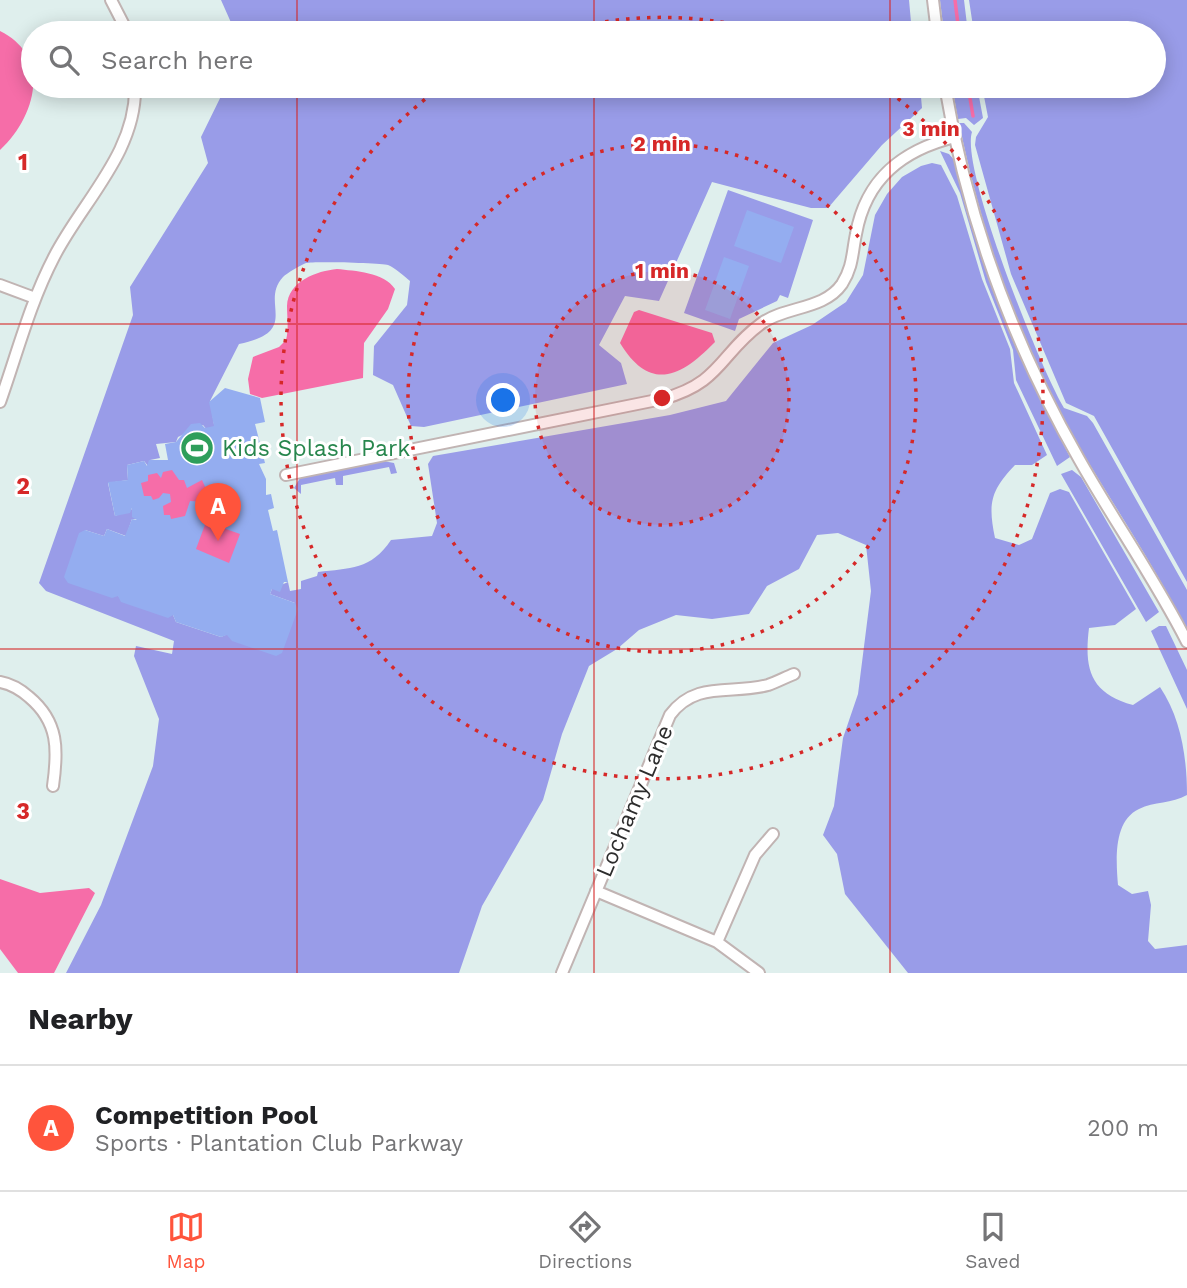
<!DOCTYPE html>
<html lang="en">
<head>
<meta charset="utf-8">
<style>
  body { margin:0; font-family:"Work Sans",sans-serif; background:#f2f2f2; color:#202124 }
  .you { position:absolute; left:504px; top:401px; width:24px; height:24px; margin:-18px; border:5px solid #fff; border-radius:50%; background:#1a73e8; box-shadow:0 0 0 10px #1a73e833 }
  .badge { display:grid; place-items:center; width:46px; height:46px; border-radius:50%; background:#ff543c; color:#fff; font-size:23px; font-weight:700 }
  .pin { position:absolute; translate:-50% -58px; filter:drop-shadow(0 2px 4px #0008) }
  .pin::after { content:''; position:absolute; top:37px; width:24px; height:21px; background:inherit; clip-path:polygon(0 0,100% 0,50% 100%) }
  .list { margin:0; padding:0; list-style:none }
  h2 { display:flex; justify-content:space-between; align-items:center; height:91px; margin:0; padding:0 28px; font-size:30px }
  h2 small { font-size:23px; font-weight:400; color:#757577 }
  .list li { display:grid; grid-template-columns:46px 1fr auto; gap:21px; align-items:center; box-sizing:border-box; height:126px; padding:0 28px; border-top:2px solid #e0e0e0 }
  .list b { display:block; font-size:26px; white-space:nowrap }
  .list p { margin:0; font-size:23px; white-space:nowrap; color:#757577 }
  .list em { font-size:23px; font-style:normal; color:#757577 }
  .icon { flex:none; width:38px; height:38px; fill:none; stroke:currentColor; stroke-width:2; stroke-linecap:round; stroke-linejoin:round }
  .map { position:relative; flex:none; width:1187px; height:973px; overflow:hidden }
  .search { position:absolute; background:#fff; box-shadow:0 4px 18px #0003; left:21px; right:21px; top:21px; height:77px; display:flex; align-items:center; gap:18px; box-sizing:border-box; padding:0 24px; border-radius:38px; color:#757577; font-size:26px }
  .sheet { height:217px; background:#fff }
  nav { display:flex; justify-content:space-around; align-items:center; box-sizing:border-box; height:98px; border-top:2px solid #e0e0e0; background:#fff; font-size:19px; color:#757577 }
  nav a { display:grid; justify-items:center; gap:4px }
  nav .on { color:#ff543c }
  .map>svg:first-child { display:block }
  .green { fill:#999ce8 }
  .pitch { fill:#94adf0 }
  .water { fill:#f66da8 }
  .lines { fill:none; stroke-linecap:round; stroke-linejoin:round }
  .stream { stroke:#f66da8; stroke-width:3.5 }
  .minor-casing { stroke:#c1b4b3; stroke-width:14 }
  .minor { stroke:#fff; stroke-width:10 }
  .grid { fill:none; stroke:#d62828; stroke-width:2; stroke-opacity:0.55 }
  .ring { fill:none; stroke:#d62828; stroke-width:3.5; stroke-dasharray:3.5 7 }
  .labels { text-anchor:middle; stroke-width:6; stroke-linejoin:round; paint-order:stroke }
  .leisure-label { font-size:23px; fill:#27864d; stroke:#fff; text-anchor:start }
  .street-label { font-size:23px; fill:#2d2d2d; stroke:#fff }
  .grid-label { font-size:23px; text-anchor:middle; font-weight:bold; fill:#d62828; stroke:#fff; stroke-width:6; stroke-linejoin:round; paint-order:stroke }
  .centre { fill:#d62828; stroke:#fff; stroke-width:3.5 }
  .ring-label { font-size:21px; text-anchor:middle; font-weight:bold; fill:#d62828; stroke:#fff; stroke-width:6; stroke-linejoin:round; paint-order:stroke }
</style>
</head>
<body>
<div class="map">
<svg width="1187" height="973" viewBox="0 0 1187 973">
  <rect width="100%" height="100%" fill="#dfefed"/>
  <path class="green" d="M 221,0 L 909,0 L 912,33 L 233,33 L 233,27 Z
    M 940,0 L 964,0 L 968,33 L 944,33 Z
    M 969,0 L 1187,0 L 1187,582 L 1094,416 L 1066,403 L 1011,274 L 975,145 L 976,137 L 988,117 L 982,86 L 1154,86 L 1154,33 L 974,33 Z
    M 226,86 L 920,86 L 922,108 L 882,145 L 828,208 L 811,208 L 712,182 L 659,301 L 625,296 L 599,345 L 621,363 L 627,384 L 424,427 L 411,426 L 393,385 L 373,375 L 374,346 L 407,305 L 410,281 C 404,276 395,268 388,265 C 382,263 313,261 306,263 C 301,265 287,273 283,277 C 259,303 302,331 239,344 L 210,401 L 217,442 L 203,425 L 178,437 L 176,442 L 156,444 L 160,458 L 150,460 L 148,466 L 144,461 L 127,465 L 128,480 L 108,483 L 115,516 L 135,508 L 137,519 L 132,519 L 126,536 L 107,529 L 104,536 L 85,530 L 118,596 L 173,615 L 176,622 L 221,637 L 295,603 L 270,594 L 272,589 L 288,582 L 290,591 L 301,589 L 301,581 L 317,576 L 318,572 C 350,568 371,570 391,540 L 432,536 L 437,523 L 428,464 L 433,456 L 670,415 L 726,401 L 773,343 L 812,325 L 846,302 L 863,275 L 875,215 L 887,194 L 902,177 L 921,166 L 932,163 L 941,165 L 957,196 L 982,279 L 1010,349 L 1014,383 L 1047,455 L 1032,465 L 1015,465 C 990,491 988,504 995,538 L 1019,545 L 1032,539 L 1050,493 L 1060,489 L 1069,492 L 1136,609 L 1115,625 L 1089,628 C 1084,669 1090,693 1133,705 L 1160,687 C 1181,718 1187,758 1187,795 C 1172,804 1154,801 1139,809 C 1113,821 1116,861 1118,885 L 1132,894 L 1148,891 L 1151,905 L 1148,941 L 1155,949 L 1187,945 L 1187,973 L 908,973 L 845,894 L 837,854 L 823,835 L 834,806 L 843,738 L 858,694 L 871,591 L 866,545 L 838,533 L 817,535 L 799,569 L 767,586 L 749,614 L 712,619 L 676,615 L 639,630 L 617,649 L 589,666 L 562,734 L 543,800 L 482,906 L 459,973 L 66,973 L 101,905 L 153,766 L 159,719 L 134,656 L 136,646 L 172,654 L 174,641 L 46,591 L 39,583 L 133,315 L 130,287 L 208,163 L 201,137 Z
    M 952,86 L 977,86 L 983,118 L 974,125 L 966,118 L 958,119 Z
    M 959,123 L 964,123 L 972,132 C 960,169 1041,370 1064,408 L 1087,416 L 1093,423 L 1187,590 L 1187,630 C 1150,557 1103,490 1063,419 C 1013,328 980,224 959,123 Z
    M 940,151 L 949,154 L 955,161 L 1002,312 L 1038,395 L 1070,457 L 1057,466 L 1016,380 L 1013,350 L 986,282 L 960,193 Z
    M 728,190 L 813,220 L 788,298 L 780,295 L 777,301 L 739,319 L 735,331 L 684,313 Z
    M 383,461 L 394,463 L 397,473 L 391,474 L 389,467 L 343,476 L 343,485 L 336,485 L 335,478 L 301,485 L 301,494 L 294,488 L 300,478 Z
    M 1072,470 L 1081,477 L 1159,612 L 1146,622 L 1061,474 Z
    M 1159,626 L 1166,626 L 1187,670 L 1187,709 L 1151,631 Z"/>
  <path class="pitch" d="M 747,210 L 794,227 L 781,263 L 734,246 Z
    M 724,257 L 749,266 L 730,319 L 705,310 Z
    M 225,388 L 260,398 L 265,422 L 255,424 L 265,463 L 259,464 L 266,479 L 266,495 L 271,494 L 274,508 L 268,510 L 273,531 L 277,530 L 288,582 L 284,582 L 280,592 L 272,589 L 270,594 L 295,603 L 298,609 L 282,653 L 276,656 L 232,641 L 227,635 L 221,637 L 176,622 L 173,615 L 168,618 L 121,602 L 118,596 L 112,598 L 68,583 L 64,577 L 79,533 L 85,530 L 104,536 L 107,529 L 125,536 L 132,519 L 137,520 L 132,517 L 132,508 L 130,513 L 115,516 L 108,482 L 128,480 L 127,465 L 144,461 L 147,466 L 149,460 L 168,460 L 165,444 L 176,442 L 191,424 L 200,423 L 205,428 L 214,426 L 209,402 Z"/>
  <path class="water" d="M 0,31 C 53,57 35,118 0,150 Z
    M 337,269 C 355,271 384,272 395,289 L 388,309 L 364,343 L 363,378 L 262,398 L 250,394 L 248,379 L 253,357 L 279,347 L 286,340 C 289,329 287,317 287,306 C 288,281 317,271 337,269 Z
    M 639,310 L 712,333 L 715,342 C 680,378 650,392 620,343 L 634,312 Z
    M 172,470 L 179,480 L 184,480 L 187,488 L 202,480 L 207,491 L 206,502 L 190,501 L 185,516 L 171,519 L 170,515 L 164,515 L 163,506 L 171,502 L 170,494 L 163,493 L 159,498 L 153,500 L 151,496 L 144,496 L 141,483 L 148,481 L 148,475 L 157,473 L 161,478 L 163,472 Z
    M 206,522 L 240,534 L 229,563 L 196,549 Z
    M 0,879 L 40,893 L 89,888 L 95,893 L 54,973 L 18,973 L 0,949 Z"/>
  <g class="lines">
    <path class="stream" d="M 955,0 L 959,33
      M 968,86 L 973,116"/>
    <g class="minor-casing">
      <path id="minor" d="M 111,0 L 128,33
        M 933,0 L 937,33
        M 945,86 C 967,217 1013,344 1079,459 C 1114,521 1155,579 1187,642
        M 0,285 L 35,298
        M 0,402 C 17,354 30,303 54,257 C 82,202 137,152 135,86
        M 286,475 L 662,399 C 722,383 720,353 762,323 C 786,306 824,310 842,284 C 853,267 852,253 856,234 C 866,178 903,150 955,137
        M 0,682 C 11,684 21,690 29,697 C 59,722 58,750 53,786
        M 596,891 L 717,942 L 759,973
        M 717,942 L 755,855 L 773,834
        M 562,973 L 670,715 C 696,680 732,695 768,685 C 777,682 786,677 794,674"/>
    </g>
    <use href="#minor" class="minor"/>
  </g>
  <path class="grid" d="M 297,0 L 297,33M 594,0 L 594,33M 890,0 L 890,33M 297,86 L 297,973M 594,86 L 594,973M 890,86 L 890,973M 0,324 L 1187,324M 0,649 L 1187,649"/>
  <circle cx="662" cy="398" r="127" fill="#d62828" fill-opacity=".12"/>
  <g class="ring">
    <circle cx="662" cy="398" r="127"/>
    <circle cx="662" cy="398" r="254"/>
    <path d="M554 33A381 381 0 0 1 770 33M881 86A381 381 0 1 1 443 86"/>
  </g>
  <defs>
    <g id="stadium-disc" transform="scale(1.75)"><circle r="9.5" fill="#2e9e5b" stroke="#fff"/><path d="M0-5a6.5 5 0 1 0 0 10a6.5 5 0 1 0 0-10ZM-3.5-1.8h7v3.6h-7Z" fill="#fff"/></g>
  </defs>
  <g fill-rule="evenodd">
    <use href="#stadium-disc" x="197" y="448"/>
  </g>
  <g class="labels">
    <g class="leisure-label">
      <text x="222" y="456">Kids Splash Park</text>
    </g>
    <g class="street-label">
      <text transform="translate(634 801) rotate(-67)" y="8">Lochamy Lane</text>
    </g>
  </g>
  <g class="grid-label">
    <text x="23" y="170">1</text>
    <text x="23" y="494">2</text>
    <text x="23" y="819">3</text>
  </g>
  <circle cx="662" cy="398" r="10" class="centre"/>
  <g class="ring-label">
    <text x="931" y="136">3 min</text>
    <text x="662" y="151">2 min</text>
    <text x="662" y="278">1 min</text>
  </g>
</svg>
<div class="you"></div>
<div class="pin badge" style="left:218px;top:541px">A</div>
<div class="search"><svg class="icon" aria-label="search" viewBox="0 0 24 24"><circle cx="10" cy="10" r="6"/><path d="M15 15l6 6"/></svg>Search here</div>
</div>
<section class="sheet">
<h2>Nearby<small></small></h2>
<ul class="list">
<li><span class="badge">A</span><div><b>Competition Pool</b><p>Sports · Plantation Club Parkway</p></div><em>200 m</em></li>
</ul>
</section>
<nav>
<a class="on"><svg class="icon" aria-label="map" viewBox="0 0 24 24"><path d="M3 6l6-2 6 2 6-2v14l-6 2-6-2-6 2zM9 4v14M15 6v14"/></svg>Map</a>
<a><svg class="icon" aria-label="directions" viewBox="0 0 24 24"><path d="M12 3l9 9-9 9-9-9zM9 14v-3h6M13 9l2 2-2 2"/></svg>Directions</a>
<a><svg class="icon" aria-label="saved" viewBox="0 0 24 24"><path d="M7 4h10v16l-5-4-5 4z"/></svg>Saved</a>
</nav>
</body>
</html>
